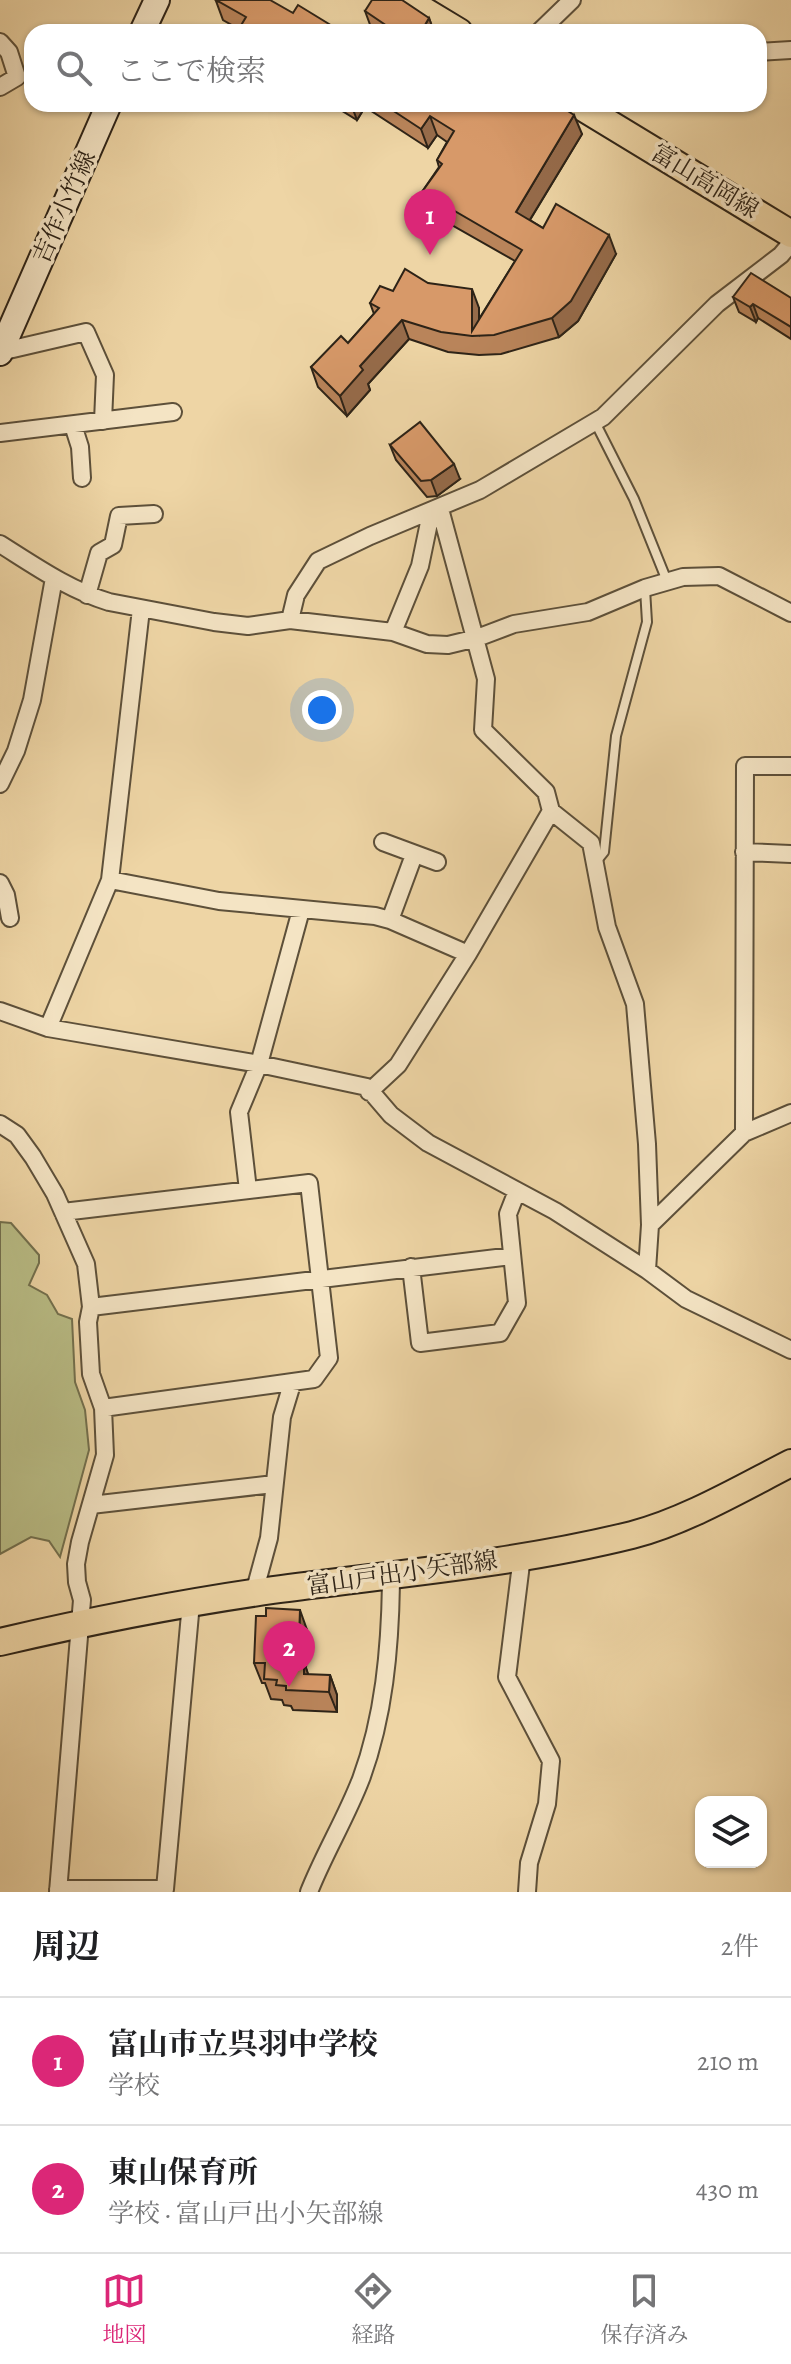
<!DOCTYPE html>
<html lang="ja">
<head>
<meta charset="utf-8">
<style>
  body { margin:0; font-family:Alegreya,"Noto Serif JP",serif; background:#f6f6f6; color:#202124 }
  .controls { position:absolute; right:24px; bottom:24px; display:grid; overflow:hidden; border-radius:16px; box-shadow:0 2px 6px #0004 }
  .controls button { width:72px; height:72px; display:grid; place-items:center; padding:0; border:0; border-bottom:2px solid #e0e0e0; background:#fff; color:#202124; font:40px sans-serif }
  .you { position:absolute; left:322px; top:710px; width:28px; height:28px; margin:-20px; border:6px solid #fff; border-radius:50%; background:#1a73e8; box-shadow:0 0 0 12px #1a73e833 }
  .badge { display:grid; place-items:center; width:52px; height:52px; border-radius:50%; background:#db2777; color:#fff; font-size:26px; font-weight:700 }
  .pin { position:absolute; translate:-50% -66px; filter:drop-shadow(0 2px 4px #0008) }
  .pin::after { content:''; position:absolute; top:42px; width:28px; height:24px; background:inherit; clip-path:polygon(0 0,100% 0,50% 100%) }
  .list { margin:0; padding:0; list-style:none }
  h2 { display:flex; justify-content:space-between; align-items:center; height:104px; margin:0; padding:0 32px; font-size:34px }
  h2 small { font-size:26px; font-weight:400; color:#757577 }
  .list li { display:grid; grid-template-columns:52px 1fr auto; gap:24px; align-items:center; box-sizing:border-box; height:128px; padding:0 32px; border-top:2px solid #e0e0e0 }
  .list b { display:block; font-size:30px; white-space:nowrap }
  .list p { margin:0; font-size:26px; white-space:nowrap; color:#757577 }
  .list em { font-size:26px; font-style:normal; color:#757577 }
  .icon { flex:none; width:44px; height:44px; fill:none; stroke:currentColor; stroke-width:2; stroke-linecap:round; stroke-linejoin:round }
  .map { position:relative; flex:none; width:791px; height:1892px; overflow:hidden }
  .search { position:absolute; background:#fff; box-shadow:0 2px 6px #0004; left:24px; right:24px; top:24px; height:88px; display:flex; align-items:center; gap:20px; box-sizing:border-box; padding:0 28px; border-radius:24px; color:#757577; font-size:30px }
  .sheet { height:360px; background:#fff }
  nav { display:flex; justify-content:space-around; align-items:center; box-sizing:border-box; height:112px; border-top:2px solid #e0e0e0; background:#fff; font-size:22px; color:#757577 }
  nav a { display:grid; justify-items:center; gap:4px }
  nav .on { color:#db2777 }
  .map>svg:first-child { display:block }
  .green { fill:#b9bd86; stroke:#73704e; stroke-width:2 }
  .lines { fill:none; stroke-linecap:round; stroke-linejoin:round }
  .service-casing { stroke:#5d503a; stroke-width:12 }
  .minor-casing { stroke:#5d503a; stroke-width:20 }
  .secondary-casing { stroke:#2d2317; stroke-width:28 }
  .primary-casing { stroke:#2d2317; stroke-width:30 }
  .service { stroke:#f4e4c4; stroke-width:8 }
  .minor { stroke:#f4e4c4; stroke-width:16 }
  .secondary { stroke:#f4e4c4; stroke-width:24 }
  .primary { stroke:#eed5a5; stroke-width:26 }
  .wall { fill:#b9845a; stroke:#2d2317; stroke-width:2 }
  .shaded-wall { fill:#966b4a; stroke:#2d2317; stroke-width:2 }
  .building { fill:#d79969; stroke:#2d2317; stroke-width:2 }
  .labels { text-anchor:middle; stroke-width:7; stroke-linejoin:round; paint-order:stroke }
  .street-label { font-size:24px; fill:#2d2317; stroke:#f4e4c4 }
</style>
</head>
<body>
<div class="map">
<svg width="791" height="1892" viewBox="0 0 791 1892">
  <rect width="100%" height="100%" fill="#eed5a5"/>
  <filter id="stains"><feTurbulence type="fractalNoise" baseFrequency=".0025" numOctaves="4"/><feColorMatrix values="0 0 0 0 .2 0 0 0 0 .09 0 0 0 0 .02 0 0 0 .5 -.17"/></filter>
  <radialGradient id="worn" r=".72"><stop offset=".6" stop-color="#630" stop-opacity="0"/><stop offset="1" stop-color="#630" stop-opacity=".3"/></radialGradient>
  <path class="green" d="M 0,1222 L 11,1223 L 39,1255 L 39,1263 L 29,1285 L 47,1295 L 58,1314 L 72,1319 L 75,1382 L 85,1410 L 89,1450 L 60,1557 L 49,1541 L 31,1537 L 0,1554 Z"/>
  <g class="lines">
    <g class="service-casing">
      <path id="service" d="M 595,422 L 634,499 L 667,581
        M 595,863 L 604,852 L 616,736 L 647,622 L 645,589"/>
    </g>
    <g class="minor-casing">
      <path id="minor" d="M 539,32 L 572,0
        M 0,42 L 9,52 L 17,77 L 0,87
        M 759,52 L 791,50
        M 0,352 L 86,332 L 105,375 L 103,421
        M 73,425 L 80,447 L 82,478
        M 0,433 L 173,412
        M 440,509 L 486,679 L 483,730 L 546,792 L 551,811 L 591,843 L 607,927 L 635,1004 L 647,1144 L 650,1225 L 647,1270
        M 0,544 C 35,566 69,590 109,602 L 214,622 L 248,626 L 290,620 L 393,632 L 427,644 L 448,645 L 477,638 L 514,624 L 588,612 L 645,588 L 683,577 L 719,576 L 791,613
        M 87,595 L 99,553 L 113,545 L 119,516 L 154,514
        M 290,620 L 296,595 L 318,561 L 370,536 L 480,490 L 603,417 L 717,304 L 781,255 L 791,243
        M 393,632 L 420,566 L 431,513
        M 0,784 L 16,751 L 32,700 L 54,578
        M 383,842 L 437,862
        M 744,852 L 791,854
        M 110,880 L 219,901 L 375,916 L 390,920 L 468,954
        M 0,883 L 6,895 L 10,918
        M 390,920 L 414,855
        M 0,1011 L 48,1028 L 259,1064 L 367,1087 L 391,1115 L 428,1143 L 555,1211 L 647,1270 L 686,1299 L 791,1350
        M 48,1028 L 110,880 L 141,609
        M 369,1092 L 398,1065 L 468,954 L 551,811
        M 0,1124 L 17,1135 L 33,1157 L 55,1194 L 86,1264 L 91,1307 L 88,1322 L 91,1374 L 103,1408 L 105,1455 L 80,1542 L 76,1564 L 77,1582 L 82,1600 L 58,1892
        M 744,1133 L 745,766 L 791,766
        M 248,1190 L 239,1112 L 259,1064 L 301,910
        M 63,1212 L 309,1183 L 329,1358 L 314,1379 L 103,1408
        M 650,1225 L 744,1133 L 791,1113
        M 411,1267 L 420,1343 L 500,1333 L 517,1303 L 508,1214 L 517,1191
        M 91,1307 L 512,1256
        M 91,1505 L 274,1484
        M 522,1556 L 507,1677 L 551,1761 L 547,1804 L 529,1863 L 527,1892
        M 254,1593 L 269,1538 L 282,1417 L 292,1384
        M 58,1889 L 165,1889 L 191,1603
        M 309,1892 C 324,1854 346,1818 361,1779 C 384,1717 390,1649 391,1583"/>
    </g>
    <g class="secondary-casing">
      <path id="secondary" d="M 142,32 L 157,0
        M 0,353 L 109,104"/>
    </g>
    <g class="primary-casing">
      <path id="primary" d="M 406,0 L 459,32
        M 577,104 L 791,234
        M 0,1642 C 90,1621 181,1603 273,1590 C 392,1574 515,1564 632,1535 C 686,1521 742,1488 791,1463"/>
    </g>
    <use href="#service" class="service"/>
    <use href="#minor" class="minor"/>
    <use href="#secondary" class="secondary"/>
    <use href="#primary" class="primary"/>
  </g>
  <path class="wall" d="M 216,1 L 293,13 L 342,32 L 239,29 L 223,20 Z
    M 365,11 L 429,18 L 434,32 L 374,32 L 372,30 Z
    M 331,104 L 557,104 L 582,134 L 530,220 L 543,228 L 616,254 L 578,321 L 559,337 L 501,354 L 479,355 L 448,352 L 409,339 L 368,384 L 370,390 L 347,416 L 318,387 L 311,367 L 348,343 L 374,314 L 370,303 L 393,291 L 428,283 L 479,308 L 479,319 L 515,261 L 429,212 L 422,192 L 439,167 L 437,160 L 447,142 L 437,135 L 428,148 L 365,107 L 357,120 Z
    M 733,297 L 791,298 L 791,339 L 758,318 L 756,322 L 739,312 Z
    M 390,445 L 460,479 L 437,496 L 427,497 L 396,460 Z
    M 307,1630 L 306,1668 L 308,1675 L 330,1675 L 337,1695 L 337,1712 L 293,1710 L 291,1706 L 284,1705 L 282,1700 L 271,1699 L 265,1683 L 262,1683 L 254,1663 Z"/>
  <path class="shaded-wall" d="M 429,18 L 434,32 L 421,32 Z
    M 351,104 L 363,104 L 365,107 L 357,120 Z
    M 574,115 L 582,134 L 523,231 L 516,212 Z
    M 430,116 L 437,135 L 428,148 L 421,129 Z
    M 609,235 L 616,254 L 578,321 L 559,337 L 552,318 Z
    M 472,289 L 479,308 L 479,335 L 472,331 Z
    M 753,304 L 758,318 L 756,322 L 750,307 Z
    M 402,320 L 409,339 L 368,384 L 370,390 L 347,416 L 340,396 L 360,366 Z
    M 454,464 L 460,479 L 437,496 L 431,480 Z
    M 300,1610 L 307,1630 L 306,1668 L 312,1685 L 298,1665 Z
    M 330,1675 L 337,1695 L 337,1712 L 329,1692 Z"/>
  <path class="building" d="M 216,0 L 270,0 L 293,13 L 298,5 L 342,32 L 237,32 L 246,17 Z
    M 372,0 L 402,0 L 429,18 L 421,32 L 396,32 L 365,11 Z
    M 383,104 L 557,104 L 574,115 L 516,212 L 543,228 L 556,204 L 609,235 L 571,301 L 552,318 L 494,335 L 472,336 L 441,332 L 402,320 L 360,366 L 363,370 L 340,396 L 311,367 L 341,336 L 348,343 L 379,308 L 370,303 L 380,286 L 393,291 L 405,269 L 428,283 L 472,289 L 472,331 L 522,250 L 422,192 L 442,164 L 437,160 L 454,131 L 430,116 L 421,129 Z
    M 751,273 L 791,298 L 791,327 L 753,304 L 750,307 L 733,297 Z
    M 420,422 L 454,464 L 431,480 L 421,481 L 390,445 Z
    M 266,1608 L 300,1610 L 298,1665 L 304,1665 L 304,1674 L 330,1675 L 329,1692 L 286,1690 L 286,1686 L 276,1685 L 277,1680 L 264,1679 L 265,1663 L 254,1663 L 256,1616 L 266,1616 Z"/>
  <g class="labels">
    <g class="street-label">
      <text transform="translate(705 181) rotate(31)" y="8">富山高岡線</text>
      <text transform="translate(64 207) rotate(-66)" y="8">吉作小竹線</text>
      <text transform="translate(402 1573) rotate(-8)" y="8">富山戸出小矢部線</text>
    </g>
  </g>
  <rect width="100%" height="100%" filter="url(#stains)"/>
  <rect width="100%" height="100%" fill="url(#worn)"/>
</svg>
<div class="controls">
<button><svg class="icon" aria-label="layers" viewBox="0 0 24 24"><path d="M12 4l9 5-9 5-9-5zM3 14l9 5 9-5"/></svg></button>
</div>
<div class="you"></div>
<div class="pin badge" style="left:430px;top:255px">1</div>
<div class="pin badge" style="left:289px;top:1687px">2</div>
<div class="search"><svg class="icon" aria-label="search" viewBox="0 0 24 24"><circle cx="10" cy="10" r="6"/><path d="M15 15l6 6"/></svg>ここで検索</div>
</div>
<section class="sheet">
<h2>周辺<small>2件</small></h2>
<ul class="list">
<li><span class="badge">1</span><div><b>富山市立呉羽中学校</b><p>学校</p></div><em>210 m</em></li>
<li><span class="badge">2</span><div><b>東山保育所</b><p>学校 · 富山戸出小矢部線</p></div><em>430 m</em></li>
</ul>
</section>
<nav>
<a class="on"><svg class="icon" aria-label="map" viewBox="0 0 24 24"><path d="M3 6l6-2 6 2 6-2v14l-6 2-6-2-6 2zM9 4v14M15 6v14"/></svg>地図</a>
<a><svg class="icon" aria-label="directions" viewBox="0 0 24 24"><path d="M12 3l9 9-9 9-9-9zM9 14v-3h6M13 9l2 2-2 2"/></svg>経路</a>
<a><svg class="icon" aria-label="saved" viewBox="0 0 24 24"><path d="M7 4h10v16l-5-4-5 4z"/></svg>保存済み</a>
</nav>
</body>
</html>
